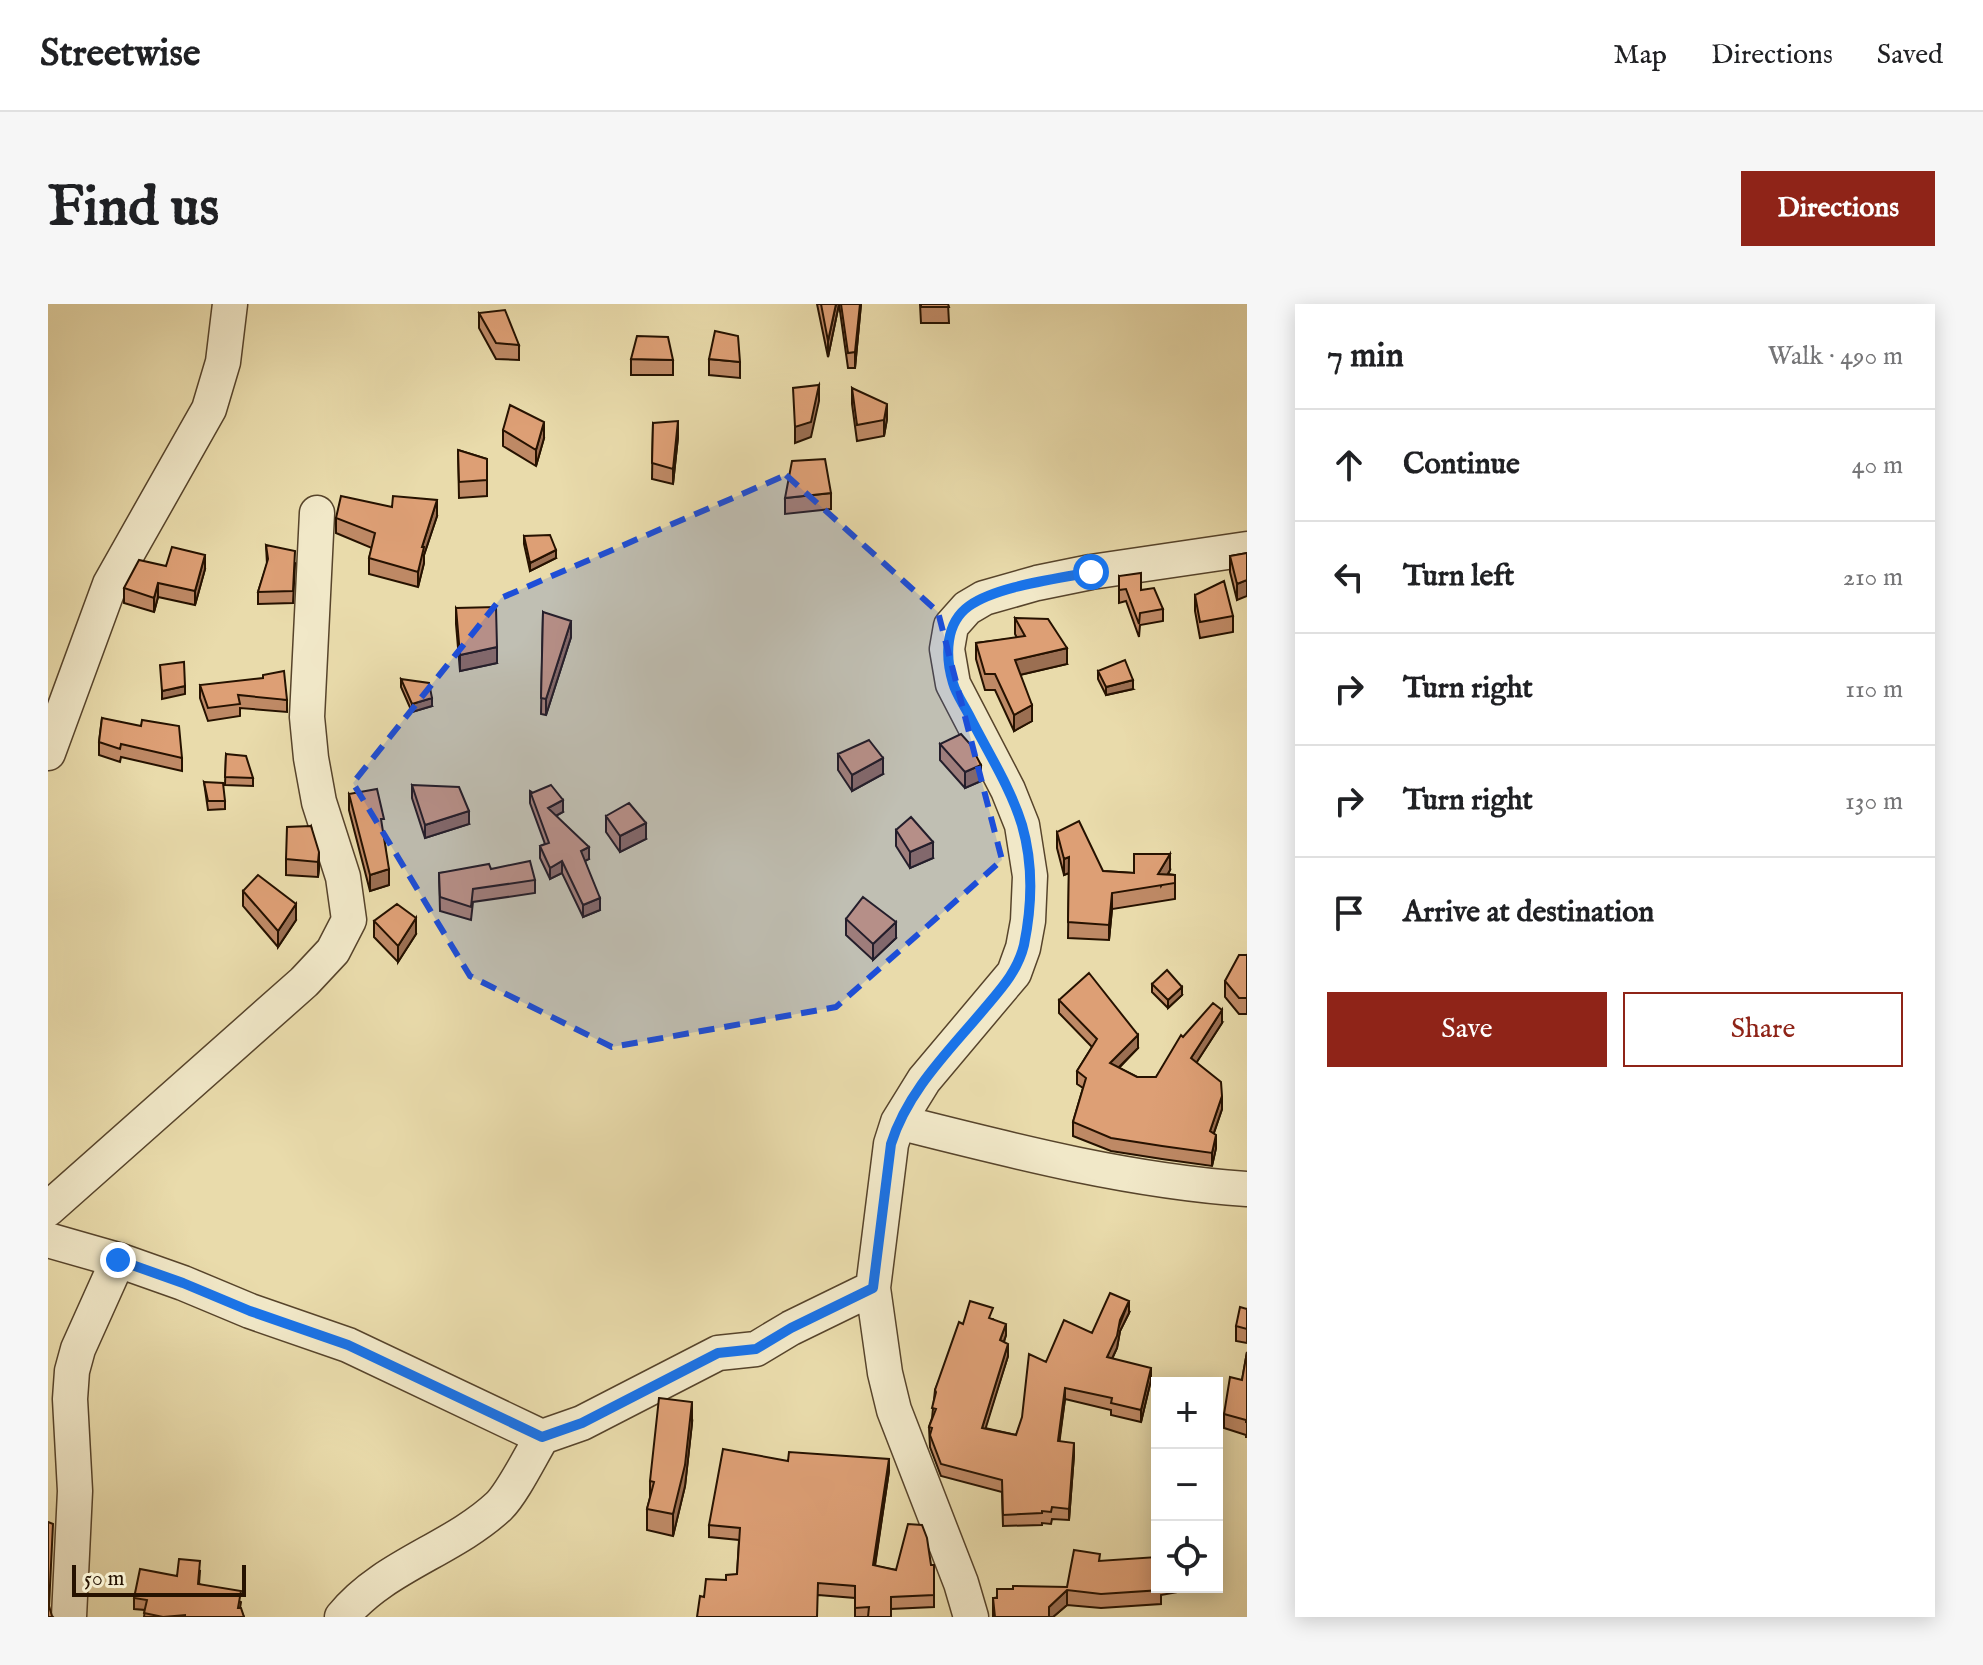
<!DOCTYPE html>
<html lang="en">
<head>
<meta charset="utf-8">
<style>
  body { margin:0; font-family:"IM FELL English",serif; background:#f6f6f6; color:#202124 }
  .controls { position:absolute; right:24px; bottom:24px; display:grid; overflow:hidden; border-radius:0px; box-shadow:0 4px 20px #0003 }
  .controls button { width:72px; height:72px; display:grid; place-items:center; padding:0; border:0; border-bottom:2px solid #e0e0e0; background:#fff; color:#202124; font:40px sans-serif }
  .scale { position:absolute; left:24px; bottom:20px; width:174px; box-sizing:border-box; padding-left:8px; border:4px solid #261200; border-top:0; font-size:22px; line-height:28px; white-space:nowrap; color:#261200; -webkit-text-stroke:6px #f1e8c8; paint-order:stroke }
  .stop { position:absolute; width:24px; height:24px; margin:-18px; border:6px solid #1a73e8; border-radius:50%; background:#fff }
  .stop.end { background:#1a73e8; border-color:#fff; box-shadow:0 2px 8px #0008 }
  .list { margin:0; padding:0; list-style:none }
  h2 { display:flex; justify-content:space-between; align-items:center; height:104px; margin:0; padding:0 32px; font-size:34px }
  h2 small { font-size:26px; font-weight:400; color:#757577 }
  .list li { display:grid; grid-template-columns:52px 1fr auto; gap:24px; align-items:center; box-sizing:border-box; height:112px; padding:0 32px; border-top:2px solid #e0e0e0 }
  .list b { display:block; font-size:30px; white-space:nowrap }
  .list em { font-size:26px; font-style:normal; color:#757577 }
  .actions { display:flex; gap:16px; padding:24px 32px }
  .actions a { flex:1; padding:18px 0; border:2px solid #8f2418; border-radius:0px; text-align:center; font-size:28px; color:#8f2418 }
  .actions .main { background:#8f2418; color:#fff }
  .icon { flex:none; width:44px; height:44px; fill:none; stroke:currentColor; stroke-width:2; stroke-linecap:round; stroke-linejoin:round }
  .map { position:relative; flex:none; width:1199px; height:1313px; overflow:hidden; border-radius:0px }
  header { display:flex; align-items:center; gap:48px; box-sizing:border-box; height:112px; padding:0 40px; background:#fff; border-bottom:2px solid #e0e0e0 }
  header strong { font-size:38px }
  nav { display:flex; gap:44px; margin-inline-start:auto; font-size:28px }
  .intro { display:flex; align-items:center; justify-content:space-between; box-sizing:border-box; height:192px; padding:0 48px }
  h1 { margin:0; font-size:56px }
  .button { padding:20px 36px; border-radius:0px; background:#8f2418; color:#fff; font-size:28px; font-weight:700 }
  main { display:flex; gap:48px; padding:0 48px }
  aside { flex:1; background:#fff; border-radius:0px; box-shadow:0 4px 20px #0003 }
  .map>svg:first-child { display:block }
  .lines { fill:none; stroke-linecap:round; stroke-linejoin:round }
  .minor-casing { stroke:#57442b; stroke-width:37 }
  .minor { stroke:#f1e8c8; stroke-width:34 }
  .wall { fill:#be8965; stroke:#261200; stroke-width:2 }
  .shaded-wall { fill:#9b6f52; stroke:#261200; stroke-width:2 }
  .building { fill:#dd9f75; stroke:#261200; stroke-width:2 }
  .route { stroke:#1a73e8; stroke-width:10 }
  .marked { fill:#1d4ed8; fill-opacity:0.2; stroke:#1d4ed8; stroke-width:6; stroke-dasharray:16 10; stroke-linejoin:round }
</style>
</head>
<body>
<header>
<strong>Streetwise</strong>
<nav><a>Map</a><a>Directions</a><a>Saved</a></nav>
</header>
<div class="intro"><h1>Find us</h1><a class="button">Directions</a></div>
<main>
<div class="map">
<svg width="1199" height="1313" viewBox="0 0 1199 1313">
  <rect width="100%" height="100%" fill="#e9dbab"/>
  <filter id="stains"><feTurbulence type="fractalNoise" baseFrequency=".0025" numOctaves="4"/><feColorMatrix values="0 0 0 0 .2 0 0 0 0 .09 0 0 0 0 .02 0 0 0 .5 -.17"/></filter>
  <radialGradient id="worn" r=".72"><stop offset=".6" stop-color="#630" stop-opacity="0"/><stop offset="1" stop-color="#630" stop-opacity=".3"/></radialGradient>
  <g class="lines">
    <g class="minor-casing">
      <path id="minor" d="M 0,449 L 62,280 L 161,105 L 175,58 L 182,0
        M 850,818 C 965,847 1081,877 1199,885
        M 0,905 L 256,678 L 285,647 L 301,616 L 295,573 L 271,498 L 263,454 L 259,413 L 269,209
        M 0,936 L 70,956 L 135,979 L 202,1007 L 300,1041 L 494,1133 L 534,1119 L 670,1049 L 708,1045 L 743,1024 L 825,984
        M 21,1313 L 27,1187 L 22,1095 L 24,1067 L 30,1045 L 70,956
        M 294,1313 C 335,1262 404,1246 451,1202 C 465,1188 483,1151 494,1133
        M 923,1313 L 913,1279 L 846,1106 L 837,1069 L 825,984 L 843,840 L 850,818 L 876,776 L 966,669 L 975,644 L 980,617 L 982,572 L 974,521 L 960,486 L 905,380 L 899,345 L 903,322 L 919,304 L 936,294 L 989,279 L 1043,268 L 1199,245"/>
    </g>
    <use href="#minor" class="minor"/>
  </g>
  <path class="wall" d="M 769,0 L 791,0 L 780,53 Z
    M 791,0 L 813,0 L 807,64 L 800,64 Z
    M 872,0 L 900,0 L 901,19 L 873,19 Z
    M 431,9 L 471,41 L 471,56 L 448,55 L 431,24 Z
    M 583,55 L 625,56 L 625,71 L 583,71 Z
    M 661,55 L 692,58 L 692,74 L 661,71 Z
    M 804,84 L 839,115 L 836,132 L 809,137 L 804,100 Z
    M 605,119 L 630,133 L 625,180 L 604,175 Z
    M 455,126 L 496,134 L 488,162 L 455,142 Z
    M 410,146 L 439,155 L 439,192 L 411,194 Z
    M 783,189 L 783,205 L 737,210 L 737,194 Z
    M 389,212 L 376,251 L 376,259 L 370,283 L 321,270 L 321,254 L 324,244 L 288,229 L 288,214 Z
    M 476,232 L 508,254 L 482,267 L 476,240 Z
    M 218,241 L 247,259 L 245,299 L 210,300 L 210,288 L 219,260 Z
    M 1199,249 L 1189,296 L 1182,268 L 1182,252 Z
    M 118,262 L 157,265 L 147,301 L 110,293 L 106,308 L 76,299 L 76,284 Z
    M 1071,272 L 1093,286 L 1115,305 L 1115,317 L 1092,321 L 1091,333 L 1078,297 L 1071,299 Z
    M 1147,291 L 1185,312 L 1185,328 L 1152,334 L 1147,307 Z
    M 408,304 L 449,359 L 412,367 L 408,320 Z
    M 495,308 L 523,333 L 498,411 L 493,410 Z
    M 967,314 L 1019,360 L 972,371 L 984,417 L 966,427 L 947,386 L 937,386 L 928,355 L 928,339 L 969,334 L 967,330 Z
    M 1050,367 L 1085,385 L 1058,391 L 1050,375 Z
    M 353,375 L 384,402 L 364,408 L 353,383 Z
    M 152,381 L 239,396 L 239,408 L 192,404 L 192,412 L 160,417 L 152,394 Z
    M 54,414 L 134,454 L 134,467 L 73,453 L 72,458 L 51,451 L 51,438 Z
    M 892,440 L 933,477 L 917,484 L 892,456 Z
    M 178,450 L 205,474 L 205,482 L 177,481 Z
    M 790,450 L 835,470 L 804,487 L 790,466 Z
    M 156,478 L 177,497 L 177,505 L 160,506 Z
    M 364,481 L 421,520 L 377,534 L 364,494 Z
    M 482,487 L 515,508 L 508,512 L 541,555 L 537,557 L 552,606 L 535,613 L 514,569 L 502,575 L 492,554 L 492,542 L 497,540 L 482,499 Z
    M 301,490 L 336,530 L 341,581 L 322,587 L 301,506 Z
    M 558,512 L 598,535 L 572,548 L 558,528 Z
    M 263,522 L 271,564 L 270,573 L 238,571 L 238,555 Z
    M 848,526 L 885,554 L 862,564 L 848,542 Z
    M 1009,528 L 1055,567 L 1086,569 L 1122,566 L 1120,570 L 1127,571 L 1127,595 L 1064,605 L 1061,636 L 1020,634 L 1021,569 L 1016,571 L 1009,544 Z
    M 443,565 L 487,576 L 487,589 L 425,598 L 423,616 L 392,607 L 391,569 Z
    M 195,587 L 248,616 L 230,643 L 195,602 Z
    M 798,615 L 848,634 L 825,656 L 798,631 Z
    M 326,617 L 368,630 L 350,658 L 326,633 Z
    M 1199,651 L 1199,710 L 1191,710 L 1177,693 L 1177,677 Z
    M 1104,680 L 1134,691 L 1120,704 L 1104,688 Z
    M 1011,696 L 1090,744 L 1071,764 L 1089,773 L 1108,773 L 1135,733 L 1174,719 L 1148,759 L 1174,805 L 1166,829 L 1168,844 L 1164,862 L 1114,855 L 1063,847 L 1025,832 L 1025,818 L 1035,784 L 1029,780 L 1029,767 L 1044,743 L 1011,709 Z
    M 1199,1005 L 1199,1039 L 1188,1037 L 1188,1022 Z
    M 1081,1009 L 1072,1027 L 1069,1044 L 1064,1055 L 1103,1076 L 1093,1118 L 1063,1111 L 1063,1106 L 1017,1095 L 1011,1137 L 1026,1151 L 1021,1216 L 1004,1215 L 1003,1220 L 994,1219 L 994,1221 L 955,1222 L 954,1188 L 893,1172 L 882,1143 L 881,1123 L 884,1114 L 887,1086 L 915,1020 L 945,1015 L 958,1031 L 956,1038 L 960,1052 L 937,1124 L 968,1131 L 998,1058 L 1044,1029 Z
    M 1199,1048 L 1199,1133 L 1198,1133 L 1198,1131 L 1176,1124 L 1176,1110 L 1194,1076 Z
    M 644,1119 L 637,1182 L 625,1232 L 599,1226 L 599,1205 L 602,1194 L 602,1177 Z
    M 740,1157 L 841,1167 L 827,1262 L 848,1266 L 886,1261 L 886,1303 L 843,1305 L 843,1313 L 807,1313 L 807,1294 L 770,1291 L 656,1293 L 678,1276 L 689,1270 L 691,1236 L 661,1233 L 661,1221 Z
    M 1052,1257 L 1109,1283 L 1130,1283 L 1130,1288 L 1113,1291 L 1113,1300 L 1053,1304 L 1019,1301 L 1005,1313 L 945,1313 L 945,1294 L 1019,1283 Z
    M 152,1267 L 151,1280 L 193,1298 L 192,1304 L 196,1313 L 96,1313 L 97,1306 L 86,1305 L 86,1294 L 129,1272 Z"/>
  <path class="shaded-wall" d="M 788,0 L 791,0 L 780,53 L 780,37 Z
    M 812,0 L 813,0 L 807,64 L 807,48 Z
    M 771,81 L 771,97 L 763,133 L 747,139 L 747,123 Z
    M 839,100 L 839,115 L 836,132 L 836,116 Z
    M 630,117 L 630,133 L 625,180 L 625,165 Z
    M 496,118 L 496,134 L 488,162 L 488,146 Z
    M 389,196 L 389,212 L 376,251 L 376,259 L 370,283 L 370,268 L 374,243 Z
    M 508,246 L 508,254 L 482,267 L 482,259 Z
    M 157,251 L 157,265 L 147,301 L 147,287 Z
    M 1199,276 L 1199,292 L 1189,296 L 1189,280 Z
    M 110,279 L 110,293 L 106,308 L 106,294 Z
    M 523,317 L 523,333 L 498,411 L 498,395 Z
    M 449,343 L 449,359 L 412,367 L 412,351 Z
    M 1019,344 L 1019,360 L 967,372 L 967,356 Z
    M 1085,376 L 1085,385 L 1058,391 L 1058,383 Z
    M 137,382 L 137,390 L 114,395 L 114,387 Z
    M 384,394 L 384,402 L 364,408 L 364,400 Z
    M 984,401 L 984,417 L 966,427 L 966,411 Z
    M 835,454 L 835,470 L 804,487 L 804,471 Z
    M 933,461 L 933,477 L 917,484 L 917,468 Z
    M 515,496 L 515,508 L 500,516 L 500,504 Z
    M 421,507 L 421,520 L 377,534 L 377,521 Z
    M 598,519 L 598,535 L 572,548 L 572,532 Z
    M 885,538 L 885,554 L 862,564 L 862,548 Z
    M 541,543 L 541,555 L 533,559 L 533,547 Z
    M 271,548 L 271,564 L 270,573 L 270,558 Z
    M 1122,550 L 1122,566 L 1113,582 L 1110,570 Z
    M 1021,553 L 1021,569 L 1016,571 L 1016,555 Z
    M 514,557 L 514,569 L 502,575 L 502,564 Z
    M 341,565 L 341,581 L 322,587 L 322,571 Z
    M 1064,589 L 1064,605 L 1061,636 L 1061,621 Z
    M 552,594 L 552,606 L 535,613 L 535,601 Z
    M 248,600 L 248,616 L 230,643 L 230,627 Z
    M 368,614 L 368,630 L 350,658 L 350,642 Z
    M 848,618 L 848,634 L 825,656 L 825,640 Z
    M 1134,683 L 1134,691 L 1120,704 L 1120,696 Z
    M 1174,706 L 1174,719 L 1143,767 L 1143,754 Z
    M 1090,731 L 1090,744 L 1062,772 L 1062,759 Z
    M 1174,792 L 1174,805 L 1162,840 L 1162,827 Z
    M 1168,831 L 1168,844 L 1164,862 L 1164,849 Z
    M 1081,997 L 1081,1009 L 1072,1027 L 1069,1044 L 1059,1065 L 1059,1053 Z
    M 958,1020 L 958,1031 L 952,1048 L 952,1036 Z
    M 960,1040 L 960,1052 L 934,1136 L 934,1124 Z
    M 1103,1064 L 1103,1076 L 1093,1118 L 1093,1106 Z
    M 1017,1084 L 1017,1095 L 1010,1149 L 1010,1137 Z
    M 644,1098 L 644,1119 L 637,1182 L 625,1232 L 625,1210 Z
    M 1026,1139 L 1026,1151 L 1021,1216 L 1021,1205 Z
    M 841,1155 L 841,1167 L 825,1273 L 825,1261 Z
    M 1019,1286 L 1019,1301 L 1005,1313 L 1001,1313 L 1001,1303 Z"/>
  <path class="building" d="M 773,0 L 788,0 L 780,37 Z
    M 793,0 L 812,0 L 807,48 L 800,49 Z
    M 873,0 L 900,0 L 901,3 L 873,3 Z
    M 457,6 L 471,41 L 448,39 L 431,9 Z
    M 667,27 L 690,32 L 692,58 L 661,55 Z
    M 589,32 L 620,33 L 625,56 L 583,55 Z
    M 771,81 L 763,118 L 747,123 L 745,84 Z
    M 804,84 L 839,100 L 836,116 L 809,121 Z
    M 462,101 L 496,118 L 488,146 L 455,126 Z
    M 630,117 L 625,165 L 604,159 L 605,119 Z
    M 410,146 L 439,155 L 439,176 L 411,178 Z
    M 777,155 L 783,189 L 737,194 L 744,157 Z
    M 293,192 L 344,203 L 345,192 L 389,196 L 374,243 L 376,243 L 370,268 L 321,254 L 327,229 L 288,214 Z
    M 502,231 L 508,246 L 482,259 L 476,232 Z
    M 218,241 L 247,247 L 245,287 L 210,288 L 220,255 Z
    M 124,243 L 157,251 L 147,287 L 110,279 L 106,294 L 76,284 L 91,256 L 118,262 Z
    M 1199,249 L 1199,276 L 1189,280 L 1182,252 Z
    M 1093,269 L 1093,286 L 1106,284 L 1115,305 L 1092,309 L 1091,320 L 1078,285 L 1071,286 L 1071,272 Z
    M 1176,277 L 1185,312 L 1152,318 L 1147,291 Z
    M 448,303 L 449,343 L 412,351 L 408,304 Z
    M 495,308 L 523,317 L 498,395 L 493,394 Z
    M 967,314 L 1000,315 L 1019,344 L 967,356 L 984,401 L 966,411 L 947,370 L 937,370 L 928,339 L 977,332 Z
    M 1077,356 L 1085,376 L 1058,383 L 1050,367 Z
    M 136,358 L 137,382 L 114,387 L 112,361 Z
    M 236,367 L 239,396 L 190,391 L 192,400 L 160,404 L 152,381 L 215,374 L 215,371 Z
    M 353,375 L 381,379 L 384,394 L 364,400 Z
    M 54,414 L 93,422 L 94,416 L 131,422 L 134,454 L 73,440 L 72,445 L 51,438 Z
    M 913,430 L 922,440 L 933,461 L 917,468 L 892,440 Z
    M 821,436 L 835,454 L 804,471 L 790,450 Z
    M 178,450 L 198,452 L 205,474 L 177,473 Z
    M 156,478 L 175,479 L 177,497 L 160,497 Z
    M 364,481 L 411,483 L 421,507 L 377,521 Z
    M 503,481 L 515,496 L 500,504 L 541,543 L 533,547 L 552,594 L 535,601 L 514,557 L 502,564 L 492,542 L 501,539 L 482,487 L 484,489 Z
    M 329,485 L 336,515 L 333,515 L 341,565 L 322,571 L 301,490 Z
    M 581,499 L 598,519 L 572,532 L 558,512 Z
    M 863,513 L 885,538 L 862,548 L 848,526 Z
    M 1031,517 L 1055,567 L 1086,569 L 1086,550 L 1122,550 L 1110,570 L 1127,571 L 1127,579 L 1064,589 L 1061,621 L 1020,618 L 1021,553 L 1016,555 L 1009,528 Z
    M 263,522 L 271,548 L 270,558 L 238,555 L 239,523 Z
    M 482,557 L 487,576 L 425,585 L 423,603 L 392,593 L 391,569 L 441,560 L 443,565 Z
    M 210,571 L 248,600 L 230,627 L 195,587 Z
    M 815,593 L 848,618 L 825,640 L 798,615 Z
    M 349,600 L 368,614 L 350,642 L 326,617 Z
    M 1191,651 L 1199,651 L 1199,694 L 1191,694 L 1177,677 Z
    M 1119,666 L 1134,683 L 1120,696 L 1104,680 Z
    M 1041,669 L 1090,731 L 1062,759 L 1089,773 L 1108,773 L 1133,731 L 1135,733 L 1165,699 L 1174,706 L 1143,754 L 1173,778 L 1174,792 L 1162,827 L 1168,831 L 1164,849 L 1114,842 L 1063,834 L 1025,818 L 1038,774 L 1029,767 L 1049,735 L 1011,696 Z
    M 1062,989 L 1081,997 L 1072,1016 L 1069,1032 L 1059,1053 L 1103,1064 L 1093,1106 L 1063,1099 L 1064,1094 L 1017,1084 L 1010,1137 L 1026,1139 L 1021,1205 L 1004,1203 L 1003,1208 L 994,1207 L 994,1209 L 955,1211 L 954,1176 L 893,1160 L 882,1131 L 884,1124 L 881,1123 L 888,1105 L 884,1104 L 888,1088 L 887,1086 L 911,1018 L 915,1020 L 922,997 L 945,1004 L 941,1014 L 958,1020 L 952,1036 L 960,1040 L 934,1124 L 968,1131 L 974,1113 L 981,1050 L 998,1058 L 1016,1016 L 1044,1029 Z
    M 1192,1003 L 1199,1005 L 1199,1025 L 1188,1022 Z
    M 1199,1048 L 1199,1118 L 1198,1118 L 1198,1116 L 1176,1110 L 1182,1073 L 1194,1076 Z
    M 611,1094 L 644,1098 L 637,1161 L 625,1210 L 599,1205 L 606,1178 L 602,1177 Z
    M 675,1145 L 740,1157 L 741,1148 L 841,1155 L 825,1261 L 848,1266 L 860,1220 L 874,1221 L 879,1234 L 883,1261 L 886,1261 L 886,1291 L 843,1293 L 843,1313 L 820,1313 L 821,1303 L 807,1304 L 807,1282 L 770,1279 L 769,1313 L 649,1313 L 652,1292 L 656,1293 L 658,1275 L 678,1276 L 678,1271 L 689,1270 L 692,1224 L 661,1221 Z
    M 0,1218 L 5,1220 L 1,1302 L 4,1312 L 5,1313 L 0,1313 Z
    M 1026,1246 L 1052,1250 L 1051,1257 L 1109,1253 L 1109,1283 L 1112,1283 L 1113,1286 L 1053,1290 L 1019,1286 L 1001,1303 L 1001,1313 L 947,1313 L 945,1294 L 949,1294 L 949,1285 L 965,1285 L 965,1282 L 1019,1283 Z
    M 131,1255 L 152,1257 L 150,1280 L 193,1287 L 190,1304 L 193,1304 L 196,1313 L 137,1313 L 137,1311 L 115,1313 L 96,1309 L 99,1296 L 86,1294 L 92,1265 L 129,1272 Z"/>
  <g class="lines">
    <path class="route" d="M 70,956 L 135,979 L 202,1007 L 300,1041 L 494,1133 L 534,1119 L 670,1049 L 708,1045 L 743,1024 L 825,984 L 843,840 C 859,789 897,751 931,711 C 949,689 969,670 976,641 C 984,602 985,559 974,521 C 962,482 939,447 921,411 C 916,401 908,390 905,379 C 897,352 897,319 921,302 C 949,282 1009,275 1043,268"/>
  </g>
  <path class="marked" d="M 738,171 L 890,308 L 954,556 L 788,703 L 564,743 L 422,672 L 305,479 L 453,294 Z"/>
  <rect width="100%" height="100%" filter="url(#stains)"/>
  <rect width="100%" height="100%" fill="url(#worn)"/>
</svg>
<div class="controls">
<button>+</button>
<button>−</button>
<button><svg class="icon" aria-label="locate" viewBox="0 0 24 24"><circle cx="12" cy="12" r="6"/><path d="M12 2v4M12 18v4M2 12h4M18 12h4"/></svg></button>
</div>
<div class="scale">50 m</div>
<div class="stop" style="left:1043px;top:268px"></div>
<div class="stop end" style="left:70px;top:956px"></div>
</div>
<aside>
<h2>7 min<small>Walk · 490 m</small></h2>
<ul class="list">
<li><svg class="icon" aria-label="ahead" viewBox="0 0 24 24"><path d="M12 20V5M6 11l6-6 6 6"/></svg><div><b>Continue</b></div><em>40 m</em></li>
<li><svg class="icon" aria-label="left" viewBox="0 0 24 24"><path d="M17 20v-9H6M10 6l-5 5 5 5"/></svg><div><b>Turn left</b></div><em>210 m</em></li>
<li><svg class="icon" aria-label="right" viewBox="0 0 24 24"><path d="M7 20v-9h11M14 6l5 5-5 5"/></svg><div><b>Turn right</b></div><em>110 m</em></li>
<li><svg class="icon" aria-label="right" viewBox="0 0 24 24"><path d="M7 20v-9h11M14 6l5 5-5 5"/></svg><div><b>Turn right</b></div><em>130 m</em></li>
<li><svg class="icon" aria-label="arrive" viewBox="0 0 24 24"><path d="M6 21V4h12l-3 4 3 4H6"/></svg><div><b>Arrive at destination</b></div></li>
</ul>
<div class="actions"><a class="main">Save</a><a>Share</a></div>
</aside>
</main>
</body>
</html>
